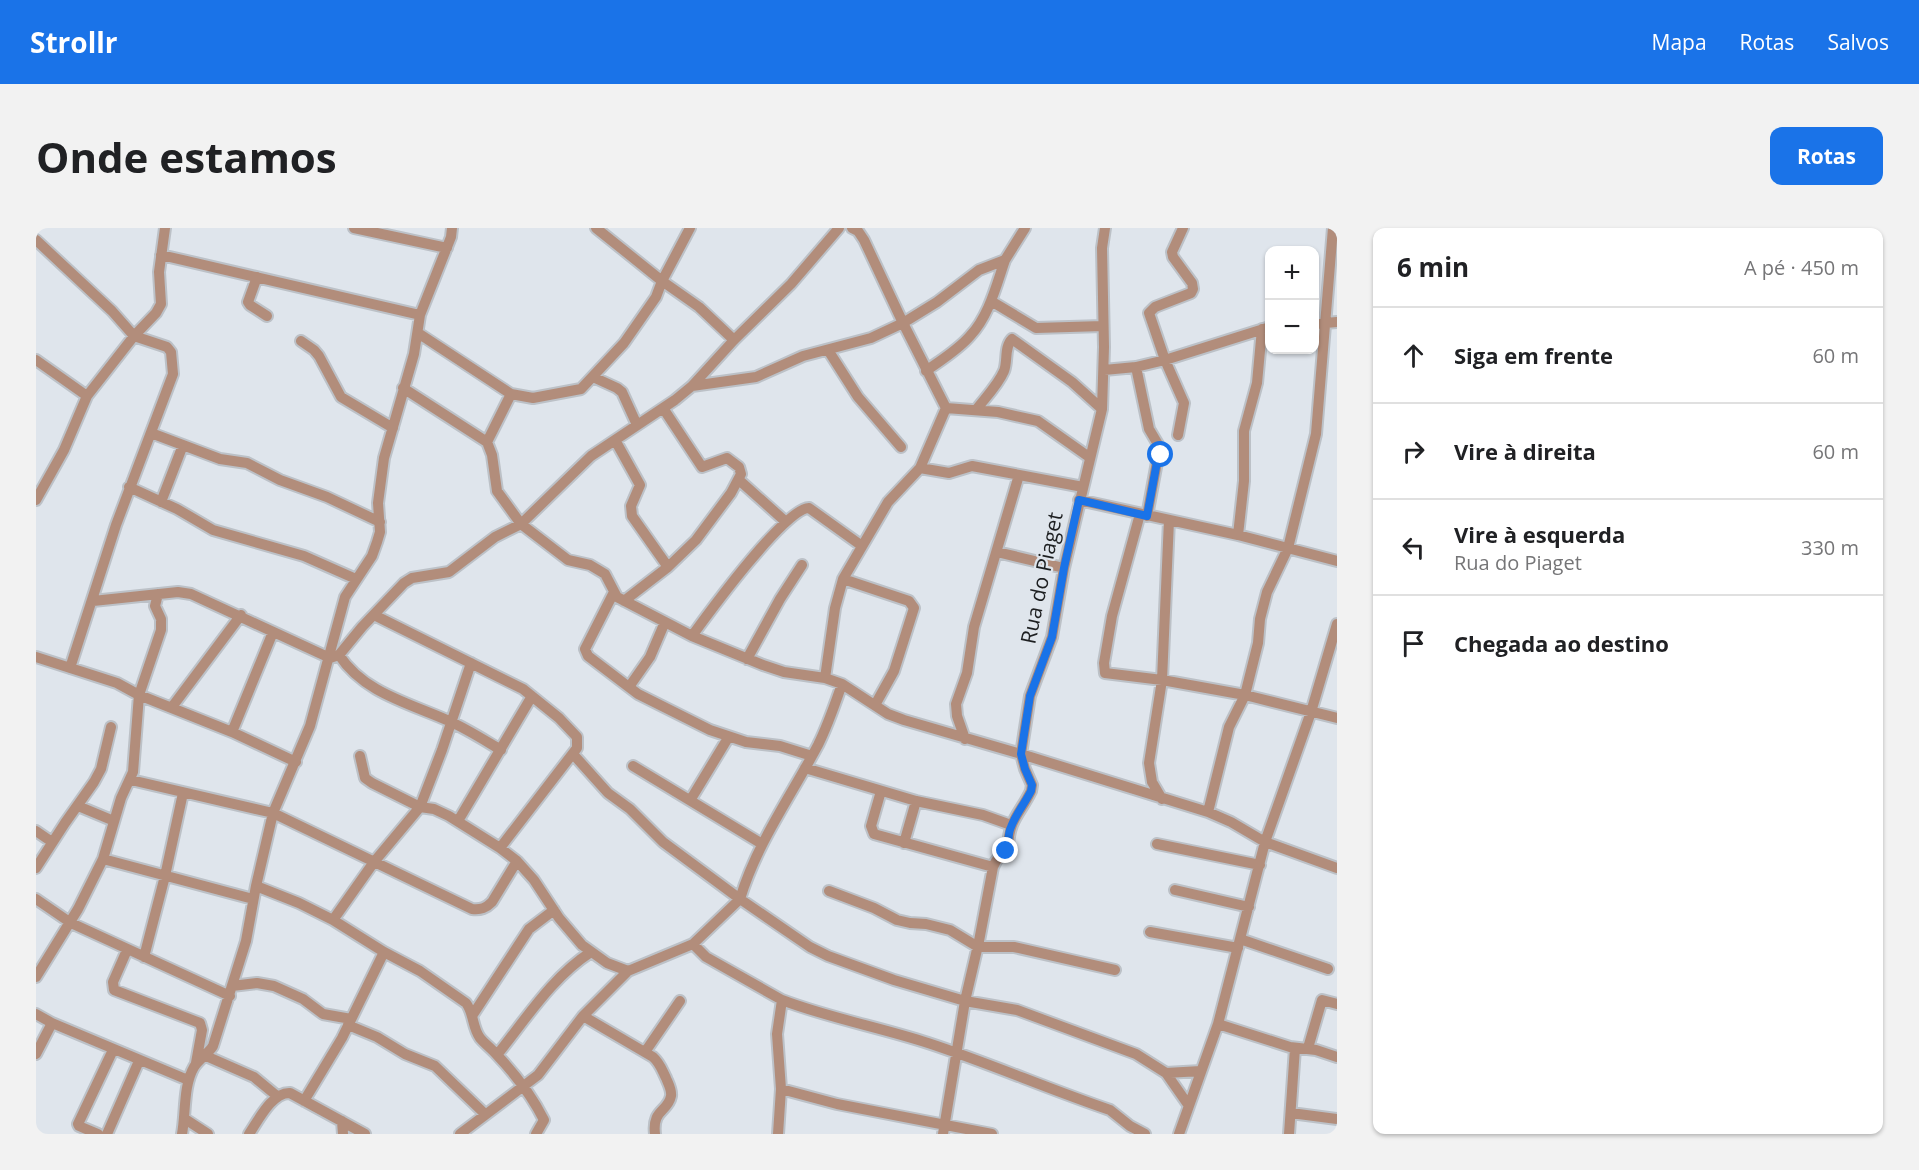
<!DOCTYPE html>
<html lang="pt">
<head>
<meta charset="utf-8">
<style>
  body { margin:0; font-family:"Open Sans",sans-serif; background:#f2f2f2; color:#202124 }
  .controls { position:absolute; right:18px; top:18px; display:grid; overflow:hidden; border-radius:12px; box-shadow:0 2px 4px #0004 }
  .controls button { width:54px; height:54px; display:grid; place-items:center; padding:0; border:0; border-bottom:2px solid #e0e0e0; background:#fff; color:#202124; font:30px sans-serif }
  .stop { position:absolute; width:18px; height:18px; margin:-14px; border:4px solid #1a73e8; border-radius:50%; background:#fff }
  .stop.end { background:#1a73e8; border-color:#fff; box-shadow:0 2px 6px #0008 }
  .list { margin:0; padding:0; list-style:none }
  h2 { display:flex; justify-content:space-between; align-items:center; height:78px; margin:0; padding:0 24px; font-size:26px }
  h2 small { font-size:20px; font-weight:400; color:#757577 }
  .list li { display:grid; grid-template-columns:39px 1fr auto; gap:18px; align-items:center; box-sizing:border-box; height:96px; padding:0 24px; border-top:2px solid #e0e0e0 }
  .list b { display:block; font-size:22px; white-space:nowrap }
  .list p { margin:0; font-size:20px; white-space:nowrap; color:#757577 }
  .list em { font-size:20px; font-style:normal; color:#757577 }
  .icon { flex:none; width:33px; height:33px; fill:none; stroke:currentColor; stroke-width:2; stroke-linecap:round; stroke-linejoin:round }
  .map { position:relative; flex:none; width:1301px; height:906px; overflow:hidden; border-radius:12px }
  header { display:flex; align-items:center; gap:36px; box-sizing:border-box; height:84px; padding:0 30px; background:#1a73e8; color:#fff }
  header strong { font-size:28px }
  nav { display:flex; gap:33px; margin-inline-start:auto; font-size:21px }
  .intro { display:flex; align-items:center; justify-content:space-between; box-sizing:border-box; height:144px; padding:0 36px }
  h1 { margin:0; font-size:42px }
  .button { padding:15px 27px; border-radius:12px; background:#1a73e8; color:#fff; font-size:21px; font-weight:700 }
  main { display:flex; gap:36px; padding:0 36px }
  aside { flex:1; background:#fff; border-radius:12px; box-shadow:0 2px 4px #0004 }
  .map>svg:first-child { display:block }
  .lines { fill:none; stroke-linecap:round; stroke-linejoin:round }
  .minor-casing { stroke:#bcc1c7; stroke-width:14 }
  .minor { stroke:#b28d7b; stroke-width:10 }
  .route { stroke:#1a73e8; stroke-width:8 }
  .labels { text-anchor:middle; stroke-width:4.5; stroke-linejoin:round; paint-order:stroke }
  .street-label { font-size:21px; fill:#1d1f21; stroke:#dfe5ec }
</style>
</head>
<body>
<header>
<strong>Strollr</strong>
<nav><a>Mapa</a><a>Rotas</a><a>Salvos</a></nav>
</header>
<div class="intro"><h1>Onde estamos</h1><a class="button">Rotas</a></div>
<main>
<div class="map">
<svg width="1301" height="906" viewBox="0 0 1301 906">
  <rect width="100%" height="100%" fill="#dfe5ec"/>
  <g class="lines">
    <g class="minor-casing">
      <path id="minor" d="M 318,0 L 411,20
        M 560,0 L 626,53 L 663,79 L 698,112
        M 816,0 L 822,3 L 828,12 L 867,95 L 910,180 L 962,184 L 1002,193 L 1053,229
        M 0,12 L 76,83 L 98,108 L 131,119 L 135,124 L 137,146 L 80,297 L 34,440
        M 125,27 L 384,87
        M 221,49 L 212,74 L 214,77 L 231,88
        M 955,73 L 1000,100 L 1067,98
        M 1278,96 L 1301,94
        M 382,105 L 475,166 L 497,170 L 545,161 L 588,115 L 620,69 L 626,53 L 654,0
        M 265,113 L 278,122 L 283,128 L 305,169 L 357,200
        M 792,122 L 822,169 L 865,219
        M 0,132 L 51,168
        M 1100,139 L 1113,201 L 1126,223 L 1121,234 L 1111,288
        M 1068,142 L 1100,139 L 1129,132 L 1234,99
        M 890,143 C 905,132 922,122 934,108 C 953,88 960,58 969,32
        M 557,149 L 581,160 L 586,164 L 601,197
        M 656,158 L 720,149 L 767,128 L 835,110 L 867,95 L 901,74 L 943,42 L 969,32 L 989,0
        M 367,160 L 451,214 L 456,227 L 461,263 L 485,296 L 532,332 L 554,337 L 569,346 L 581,369 L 656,408 L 727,437 L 748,444 L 789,450 L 806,456 L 852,486 L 868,492 L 985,526 L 1172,584 L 1195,594 L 1229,614 L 1301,640
        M 940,182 C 949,170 962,157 968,143 C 972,133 968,119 976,111 L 1036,154 L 1066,181
        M 115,205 L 184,231 L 211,235 L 244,252 L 291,269 L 344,294
        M 1142,207 L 1148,175 L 1129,132 L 1113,85 L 1119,79 L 1155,65 L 1157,61 L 1156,55 L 1137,29 L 1136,24 L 1147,0
        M 579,212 L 604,257 L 595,278 L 596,288 L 632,339
        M 451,214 L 475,166
        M 884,240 L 913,245 L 936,238 L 1047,259
        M 703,252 L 750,294
        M 93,259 L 141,281 L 177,302 L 268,328 L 320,351
        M 0,272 L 28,222 L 51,168 L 98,108 L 120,85 L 125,76 L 123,44 L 129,0
        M 1043,272 L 1202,307 L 1301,333
        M 125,274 L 147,217
        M 1104,286 L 1076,388 L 1068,435 L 1069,445 L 1126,452 L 1209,467 L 1301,490
        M 1202,307 L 1208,253 L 1208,203 L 1221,155 L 1226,101
        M 961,324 L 1028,340
        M 807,351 L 873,373 L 878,380 L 858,443 L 839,477
        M 578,364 L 549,421 L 552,428 L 602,466 L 674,502 L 710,514 L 744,518 L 776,528
        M 57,373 L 142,364 L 155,366 L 294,430 L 303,427 L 326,399 L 368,355 L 376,350 L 413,344 L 459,309 L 485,296 L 555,228 L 639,172 L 656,158 L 698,112 L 755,56 L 803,0
        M 588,373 L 632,339 L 660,312 L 695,265 L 705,246 L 703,239 L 691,230 L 666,239 L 627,180
        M 338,387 L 487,461 L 523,490 L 541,509 L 541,520 L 464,620
        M 656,408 C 672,386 750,279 773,280 L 826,318
        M 303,427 C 328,465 373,475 413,493 C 431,501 448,512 465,522
        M 0,429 L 81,455 L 103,467 L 196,504 L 260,534
        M 711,431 L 744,371 L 766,337
        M 789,450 L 799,380 L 807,351 L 852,274 L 884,240 L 910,180
        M 806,456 C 799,476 792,497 782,517 C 755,568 721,615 704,671 L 774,719 L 792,728 L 858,752 L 929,773 L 981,782 L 1100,826 L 1130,845 L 1153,878
        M 593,459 L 614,429 L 629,394
        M 136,479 L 205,387
        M 196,504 L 237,404
        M 929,511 L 921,488 L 920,476 L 931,445 L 938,399 L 983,247
        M 324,528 L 329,550 L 336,555 L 384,579 L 398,581 L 413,588 L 464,620 L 481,633 L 498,652 L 523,690 L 546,717 L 571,735 L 592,743
        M 597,538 L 726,616
        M 769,540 L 880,573 L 947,587 L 975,597
        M 95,552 L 237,585 L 436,681 C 445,682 450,680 456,674 L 481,633
        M 845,563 L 835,598 L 838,606 L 957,639
        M 655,571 L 692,510
        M 1126,571 L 1116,554 L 1113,535 L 1126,452 L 1133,292
        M 42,578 L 78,593
        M 1172,584 L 1193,499 L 1209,467 L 1222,415 L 1224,391 L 1231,364 L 1252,320 L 1280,206 L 1297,0
        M 422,593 L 496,468
        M 0,603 L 16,614
        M 868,615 L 880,573
        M 1121,616 L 1224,637
        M 67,631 L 217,671
        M 0,640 L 29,595 L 58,554 L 65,541 L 75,499
        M 220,658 L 263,675 L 297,692 L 338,634 L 384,579 L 406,522 L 435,435
        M 1139,662 L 1213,679
        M 793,663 L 838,680 L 861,692 L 874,695 L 890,696 L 914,702 L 942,719 L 978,719 L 1079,742
        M 0,671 L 35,695 L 194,768
        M 297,692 L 348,724 L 384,743 L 430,775 C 438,785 436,799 444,810 C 449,816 456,821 461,827 C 479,846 496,868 508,892 L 500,906
        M 1114,704 L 1202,720
        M 1204,711 L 1292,741
        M 657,716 L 670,729 L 746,772 L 741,806 L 745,861 L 742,906
        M 91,722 L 77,754 L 78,762 L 164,795 L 166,802 L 160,835
        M 108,729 L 129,648 L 147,565
        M 0,749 L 42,681 L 67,631 L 85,570 L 97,544 L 103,467 L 125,402 L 125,391 L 119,378 L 122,366
        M 196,758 L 221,755 L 238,758 L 267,771 L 287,786 L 315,791
        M 746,772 C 793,790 843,799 892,815 C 953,835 1012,861 1074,882 L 1094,898 L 1109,906
        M 0,786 L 16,795 L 152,852
        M 436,788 L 493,701 L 518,682
        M 547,788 L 617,829 C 624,835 626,842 630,850 C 632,855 636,862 635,868 C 632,884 616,881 619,906
        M 1182,796 L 1254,819 L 1280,822 L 1301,829
        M 312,797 L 341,809 L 369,826 L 399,838 L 449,886
        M 1272,820 L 1286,772 L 1301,776
        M 609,824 L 644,773
        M 0,826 L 16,795
        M 461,827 C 490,791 516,749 555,724
        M 170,828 L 218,849 L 241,868
        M 1130,845 L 1165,843
        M 745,861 L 801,876 L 956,906
        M 268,873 L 306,810 L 348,724
        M 1255,885 L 1301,891
        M 149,891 L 172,906
        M 306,893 L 307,906
        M 62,906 L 43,898 L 42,896 L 77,822
        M 71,906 L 103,833
        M 146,906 C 150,885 147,858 158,839 C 163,831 172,826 177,818 L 210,713 L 220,658 L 237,585 L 274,498 L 309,369 L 336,328 L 341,314 L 344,304 L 342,275 L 348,230 L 378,126 L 384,87 L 415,9 L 416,0
        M 213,906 C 222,893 236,864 254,865 L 329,906
        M 424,906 L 502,847 L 547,788 L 592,743 L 657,716 L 704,671 L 627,614 L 594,581 L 572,565 L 537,526
        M 907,906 L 929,773 L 943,713 L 957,639 L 960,633 L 972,619 C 973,591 984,586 995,563 L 996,557 L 989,541 L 985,526 L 994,468 L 1016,409 L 1028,340 L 1066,181 L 1068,119 L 1066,20 L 1069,0
        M 1143,906 L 1182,796 L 1229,614 L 1275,484 L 1301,396
        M 1253,906 L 1259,820"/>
    </g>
    <use href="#minor" class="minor"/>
  </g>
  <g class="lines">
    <path class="route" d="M 970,623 C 974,615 971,607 975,599 C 980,586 989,575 995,563 L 996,557 L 989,541 L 985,526 L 994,468 L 1016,409 L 1028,340 L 1043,272 L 1111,288 L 1121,234 L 1125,227"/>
  </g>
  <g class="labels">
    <g class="street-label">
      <text transform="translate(1006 350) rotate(-78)" y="7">Rua do Piaget</text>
    </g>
  </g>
</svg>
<div class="controls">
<button>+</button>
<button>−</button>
</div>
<div class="stop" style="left:1125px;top:227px"></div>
<div class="stop end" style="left:970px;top:623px"></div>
</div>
<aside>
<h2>6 min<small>A pé · 450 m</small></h2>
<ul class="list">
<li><svg class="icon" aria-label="ahead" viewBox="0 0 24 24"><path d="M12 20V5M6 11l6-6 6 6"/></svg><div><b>Siga em frente</b></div><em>60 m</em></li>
<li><svg class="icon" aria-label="right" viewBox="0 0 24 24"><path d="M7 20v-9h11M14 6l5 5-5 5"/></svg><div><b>Vire à direita</b></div><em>60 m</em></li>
<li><svg class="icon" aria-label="left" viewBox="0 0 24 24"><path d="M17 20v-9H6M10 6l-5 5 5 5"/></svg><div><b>Vire à esquerda</b><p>Rua do Piaget</p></div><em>330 m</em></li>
<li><svg class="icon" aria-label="arrive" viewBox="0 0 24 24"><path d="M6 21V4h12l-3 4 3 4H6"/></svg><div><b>Chegada ao destino</b></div></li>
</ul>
</aside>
</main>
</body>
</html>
